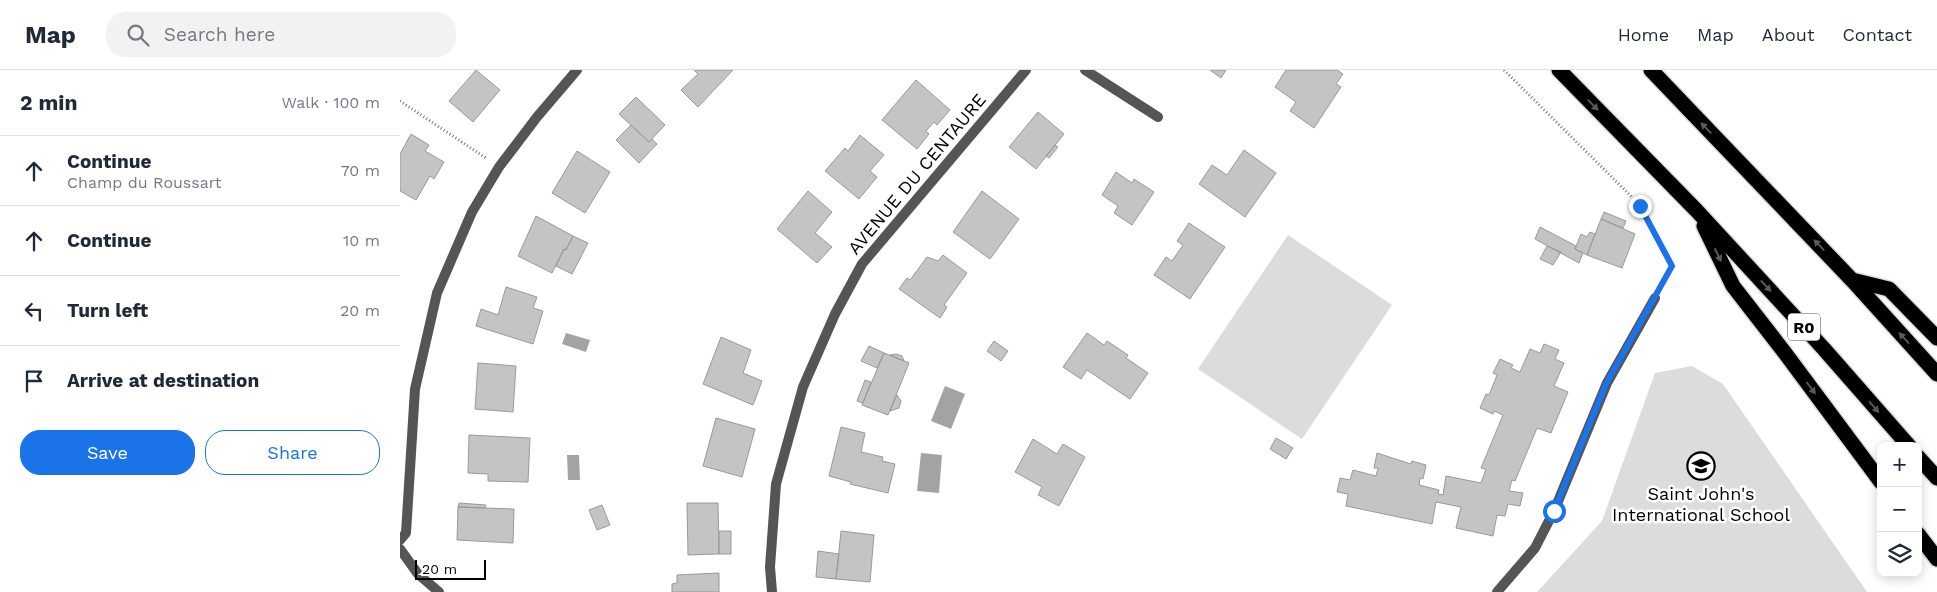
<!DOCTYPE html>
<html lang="en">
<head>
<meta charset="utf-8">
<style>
  body { margin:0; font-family:"Work Sans",sans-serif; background:#f2f2f3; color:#1f2937 }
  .controls { position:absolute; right:15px; bottom:15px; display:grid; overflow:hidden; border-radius:10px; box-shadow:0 2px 12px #0003 }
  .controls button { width:45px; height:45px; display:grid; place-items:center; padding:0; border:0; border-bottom:1px solid #e0e1e3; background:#fff; color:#1f2937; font:25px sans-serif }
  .scale { position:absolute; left:15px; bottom:12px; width:71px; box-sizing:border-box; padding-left:5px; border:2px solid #000; border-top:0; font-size:14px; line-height:18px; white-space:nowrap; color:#000; -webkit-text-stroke:4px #fff; paint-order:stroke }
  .stop { position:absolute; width:15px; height:15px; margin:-11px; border:4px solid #1a73e8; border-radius:50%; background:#fff }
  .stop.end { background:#1a73e8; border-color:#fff; box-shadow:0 1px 5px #0008 }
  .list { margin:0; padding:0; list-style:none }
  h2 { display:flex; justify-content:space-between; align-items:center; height:65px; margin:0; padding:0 20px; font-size:21px }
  h2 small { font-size:16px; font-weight:400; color:#747a83 }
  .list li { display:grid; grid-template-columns:32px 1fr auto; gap:15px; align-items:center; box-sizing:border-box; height:70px; padding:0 20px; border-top:1px solid #e0e1e3 }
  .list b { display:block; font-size:19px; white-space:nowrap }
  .list p { margin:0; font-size:16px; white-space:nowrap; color:#747a83 }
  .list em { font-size:16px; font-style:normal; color:#747a83 }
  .actions { display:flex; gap:10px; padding:15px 20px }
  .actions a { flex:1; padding:11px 0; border:1px solid #1a73e8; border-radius:20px; text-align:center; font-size:18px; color:#1a73e8 }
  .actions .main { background:#1a73e8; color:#fff }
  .icon { flex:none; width:28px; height:28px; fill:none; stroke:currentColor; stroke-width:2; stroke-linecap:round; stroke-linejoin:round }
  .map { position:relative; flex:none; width:1537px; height:522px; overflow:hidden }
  header { display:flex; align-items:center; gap:30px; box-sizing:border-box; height:70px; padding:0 25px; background:#fff; border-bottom:1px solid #e0e1e3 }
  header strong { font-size:24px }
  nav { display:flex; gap:28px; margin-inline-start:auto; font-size:18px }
  .search { width:350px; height:45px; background:#f2f2f3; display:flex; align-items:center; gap:12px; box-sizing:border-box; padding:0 18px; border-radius:20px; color:#747a83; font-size:19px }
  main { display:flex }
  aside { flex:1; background:#fff }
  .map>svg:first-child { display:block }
  .green { fill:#dcdcdc }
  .water { fill:#a3a3a3 }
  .building { fill:#c4c4c4; stroke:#999 }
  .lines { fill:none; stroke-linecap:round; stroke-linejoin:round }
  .motorway-casing { stroke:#dbdbdb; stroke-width:18 }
  .path { stroke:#777; stroke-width:3; stroke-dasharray:1 2.5; stroke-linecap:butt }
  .service { stroke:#555; stroke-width:10 }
  .minor { stroke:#555; stroke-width:10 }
  .motorway { stroke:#000; stroke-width:15 }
  .oneway { fill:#595959 }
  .route { stroke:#1a73e8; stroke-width:6 }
  .labels { text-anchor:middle; stroke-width:5; stroke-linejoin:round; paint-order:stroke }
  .shield { fill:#fff; stroke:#4c4c4c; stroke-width:1 }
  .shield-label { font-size:16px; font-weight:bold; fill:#000 }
  .street-label { font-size:18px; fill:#000; stroke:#fff }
  .poi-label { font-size:18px; fill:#000; stroke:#fff }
</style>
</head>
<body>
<header>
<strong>Map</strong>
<div class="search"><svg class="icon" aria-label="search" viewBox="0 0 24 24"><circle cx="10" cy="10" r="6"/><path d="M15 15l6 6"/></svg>Search here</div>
<nav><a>Home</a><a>Map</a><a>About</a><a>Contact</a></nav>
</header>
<main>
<aside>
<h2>2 min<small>Walk · 100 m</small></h2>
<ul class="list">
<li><svg class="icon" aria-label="ahead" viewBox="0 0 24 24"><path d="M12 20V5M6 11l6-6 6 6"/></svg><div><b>Continue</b><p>Champ du Roussart</p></div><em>70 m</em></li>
<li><svg class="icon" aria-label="ahead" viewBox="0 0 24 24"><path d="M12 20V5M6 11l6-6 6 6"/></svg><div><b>Continue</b></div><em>10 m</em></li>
<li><svg class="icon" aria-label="left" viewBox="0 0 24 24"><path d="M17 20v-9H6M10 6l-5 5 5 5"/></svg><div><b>Turn left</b></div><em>20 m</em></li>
<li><svg class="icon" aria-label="arrive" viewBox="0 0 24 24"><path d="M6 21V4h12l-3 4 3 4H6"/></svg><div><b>Arrive at destination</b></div></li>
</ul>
<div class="actions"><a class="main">Save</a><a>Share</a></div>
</aside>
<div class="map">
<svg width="1537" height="522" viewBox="0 0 1537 522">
  <rect width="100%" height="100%" fill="#fff"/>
  <path class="green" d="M 888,165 L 992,235 L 902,369 L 798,299 Z
    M 1292,296 L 1323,314 L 1467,522 L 1137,522 L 1202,451 L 1255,303 Z"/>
  <path class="water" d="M 166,263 L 190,270 L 186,282 L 162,274 Z
    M 545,316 L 565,324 L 551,359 L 531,351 Z
    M 521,383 L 542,385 L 539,423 L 517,421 Z
    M 167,385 L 179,385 L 180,410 L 168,410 Z"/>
  <path class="building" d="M 76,0 L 100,20 L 73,52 L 49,31 Z
    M 294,0 L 333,0 L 298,37 L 281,20 L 298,4 Z
    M 810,0 L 826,0 L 821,8 Z
    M 886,0 L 937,0 L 943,4 L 936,14 L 941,17 L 914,58 L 890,41 L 896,32 L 875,17 Z
    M 516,10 L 550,40 L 537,55 L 534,52 L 526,61 L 529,64 L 517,79 L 482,50 Z
    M 236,27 L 265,55 L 249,72 L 219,44 Z
    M 638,42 L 664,64 L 636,99 L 609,77 Z
    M 231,55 L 249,72 L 252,69 L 257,74 L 239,93 L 216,70 Z
    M 11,64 L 29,75 L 25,81 L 44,92 L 34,109 L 30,106 L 16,130 L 0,121 L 0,84 Z
    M 460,65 L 484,85 L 470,101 L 477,107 L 459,129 L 425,101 L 445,78 L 448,81 Z
    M 655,75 L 658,77 L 649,88 L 646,86 Z
    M 844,80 L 876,103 L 845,147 L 799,114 L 812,95 L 827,105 Z
    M 177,81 L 210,102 L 185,143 L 152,123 Z
    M 716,102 L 732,113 L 734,109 L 754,122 L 732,155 L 714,143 L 718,136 L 702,125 Z
    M 408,121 L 432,142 L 415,163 L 432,177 L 417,193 L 377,159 Z
    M 582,121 L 619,149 L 590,189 L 553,162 Z
    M 1204,142 L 1226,151 L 1223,158 L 1201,149 Z
    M 136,146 L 173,166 L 166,180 L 164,179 L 152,203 L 118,186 Z
    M 1201,149 L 1235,164 L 1222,198 L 1187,185 Z
    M 789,153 L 825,177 L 790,229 L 754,205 L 766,187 L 772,191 L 783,175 L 777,171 Z
    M 1140,157 L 1176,176 L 1175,179 L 1183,183 L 1179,193 L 1135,169 Z
    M 1190,162 L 1195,164 L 1187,185 L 1175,179 L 1181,164 L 1187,167 Z
    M 173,166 L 188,173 L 172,204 L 156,196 L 164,179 L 166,180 Z
    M 1147,176 L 1161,182 L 1153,195 L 1140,189 Z
    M 543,185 L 567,203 L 544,235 L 547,237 L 540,248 L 499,219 L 507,208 L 510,210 L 527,187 L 538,191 Z
    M 106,217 L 137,227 L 133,238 L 143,241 L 133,274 L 76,256 L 81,239 L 98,245 Z
    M 687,263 L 704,275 L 707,271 L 728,285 L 726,288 L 748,303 L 730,329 L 687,300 L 681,309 L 663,297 Z
    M 321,267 L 351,280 L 343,303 L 362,311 L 353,335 L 303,314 Z
    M 594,271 L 608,281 L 601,291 L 587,281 Z
    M 1144,274 L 1159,280 L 1155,289 L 1164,293 L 1154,316 L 1168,322 L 1151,363 L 1137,358 L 1115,411 L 1112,410 L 1109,421 L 1123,423 L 1120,436 L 1108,434 L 1105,446 L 1097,445 L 1093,466 L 1056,458 L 1061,437 L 1036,432 L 1032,454 L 946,436 L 948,424 L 937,422 L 940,408 L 950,410 L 953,400 L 976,406 L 978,398 L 974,398 L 977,383 L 1011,394 L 1012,391 L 1026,395 L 1023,409 L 1020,408 L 1019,415 L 1039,420 L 1038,424 L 1043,425 L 1046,406 L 1081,413 L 1086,399 L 1081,398 L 1103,345 L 1094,341 L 1093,344 L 1080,338 L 1086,324 L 1089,325 L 1097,305 L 1093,303 L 1100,289 L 1113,295 L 1111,298 L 1120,302 L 1130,279 L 1140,283 Z
    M 469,276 L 484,283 L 477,298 L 461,291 Z
    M 484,283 L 509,293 L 488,345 L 462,335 Z
    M 496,284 L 502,286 L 504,291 L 490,285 Z
    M 78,293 L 116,296 L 113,342 L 75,339 Z
    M 465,310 L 471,312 L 463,333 L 457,331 Z
    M 497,325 L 501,331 L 499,338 L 490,341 Z
    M 316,348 L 355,359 L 342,407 L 303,396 Z
    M 441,357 L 465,363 L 461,382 L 483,387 L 482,391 L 495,394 L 488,423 L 450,414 L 451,412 L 429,406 Z
    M 69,365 L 130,368 L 128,412 L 88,411 L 88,404 L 68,403 Z
    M 876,368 L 893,378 L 886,389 L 870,379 Z
    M 633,369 L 657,384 L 663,374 L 685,387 L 659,436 L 638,425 L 642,417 L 615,402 Z
    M 59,433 L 86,435 L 85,438 L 58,437 Z
    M 287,433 L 318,433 L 319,484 L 288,485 Z
    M 202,435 L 210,455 L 197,460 L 189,440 Z
    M 58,437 L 114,439 L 113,473 L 57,470 Z
    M 319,461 L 331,461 L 331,484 L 319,484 Z
    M 441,461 L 474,465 L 470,512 L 436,509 Z
    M 418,481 L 439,484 L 436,509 L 416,507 Z
    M 319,503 L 319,522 L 272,522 L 272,514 L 277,513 L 277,505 Z"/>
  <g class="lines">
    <g class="motorway-casing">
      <path id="motorway" d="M 1159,0 L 1297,141 L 1424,279 L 1509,376
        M 1251,0 L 1452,210 L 1537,304
        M 1304,156 L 1333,216 L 1385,283 L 1481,412
        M 1452,210 L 1489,219 L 1537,268
        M 1518,387 L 1537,408
        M 1518,464 L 1537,489"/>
    </g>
    <path class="path" d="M 1104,0 L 1241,136 L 1272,196 L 1262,214
      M 0,31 L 86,88"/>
    <path class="service" d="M 0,479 L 18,504 L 39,522"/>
    <path class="minor" d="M 685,0 L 758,47
      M 0,470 L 6,463 L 15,319 L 37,223 L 72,142 L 99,97 L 137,47 L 177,0
      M 372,522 L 370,497 L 376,414 L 403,317 L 435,244 L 462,194 L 626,0
      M 1097,522 L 1135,478 L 1154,441 L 1207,313 L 1255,228"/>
    <use href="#motorway" class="motorway"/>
  </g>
  <defs><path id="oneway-solid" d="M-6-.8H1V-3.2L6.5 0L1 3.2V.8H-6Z" transform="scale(1.25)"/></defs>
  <g class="oneway">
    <use href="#oneway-solid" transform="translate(1193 35) rotate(46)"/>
    <use href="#oneway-solid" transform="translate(1306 58) rotate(-134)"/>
    <use href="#oneway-solid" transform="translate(1419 175) rotate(-134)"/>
    <use href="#oneway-solid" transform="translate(1318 185) rotate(64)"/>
    <use href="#oneway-solid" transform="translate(1366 216) rotate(47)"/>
    <use href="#oneway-solid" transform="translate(1504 268) rotate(-132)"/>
    <use href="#oneway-solid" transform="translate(1411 318) rotate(53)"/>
    <use href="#oneway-solid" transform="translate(1474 337) rotate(49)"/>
  </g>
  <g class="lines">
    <path class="route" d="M 1154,441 L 1206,314 L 1272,196 L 1240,136"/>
  </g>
  <defs>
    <g id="school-ring" transform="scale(1.4375)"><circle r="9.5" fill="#fff" stroke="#000" stroke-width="1.5"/><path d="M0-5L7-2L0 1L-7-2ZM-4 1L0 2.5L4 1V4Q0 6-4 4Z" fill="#000"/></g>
  </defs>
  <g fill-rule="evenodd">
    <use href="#school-ring" x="1301" y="396"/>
  </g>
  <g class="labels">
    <rect class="shield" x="1388" y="243.5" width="32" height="27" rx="4"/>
    <g class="shield-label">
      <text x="1404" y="263">R0</text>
    </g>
    <g class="street-label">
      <text transform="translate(517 104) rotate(-50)" y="6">AVENUE DU CENTAURE</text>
    </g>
    <g class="poi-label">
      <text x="1301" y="430">Saint John's<tspan x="1301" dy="21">International School</tspan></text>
    </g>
  </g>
</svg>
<div class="controls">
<button>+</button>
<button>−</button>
<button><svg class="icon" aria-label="layers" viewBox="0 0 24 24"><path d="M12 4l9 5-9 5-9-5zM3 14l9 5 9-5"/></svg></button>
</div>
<div class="scale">20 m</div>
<div class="stop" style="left:1154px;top:441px"></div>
<div class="stop end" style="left:1240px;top:136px"></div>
</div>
</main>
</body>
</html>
